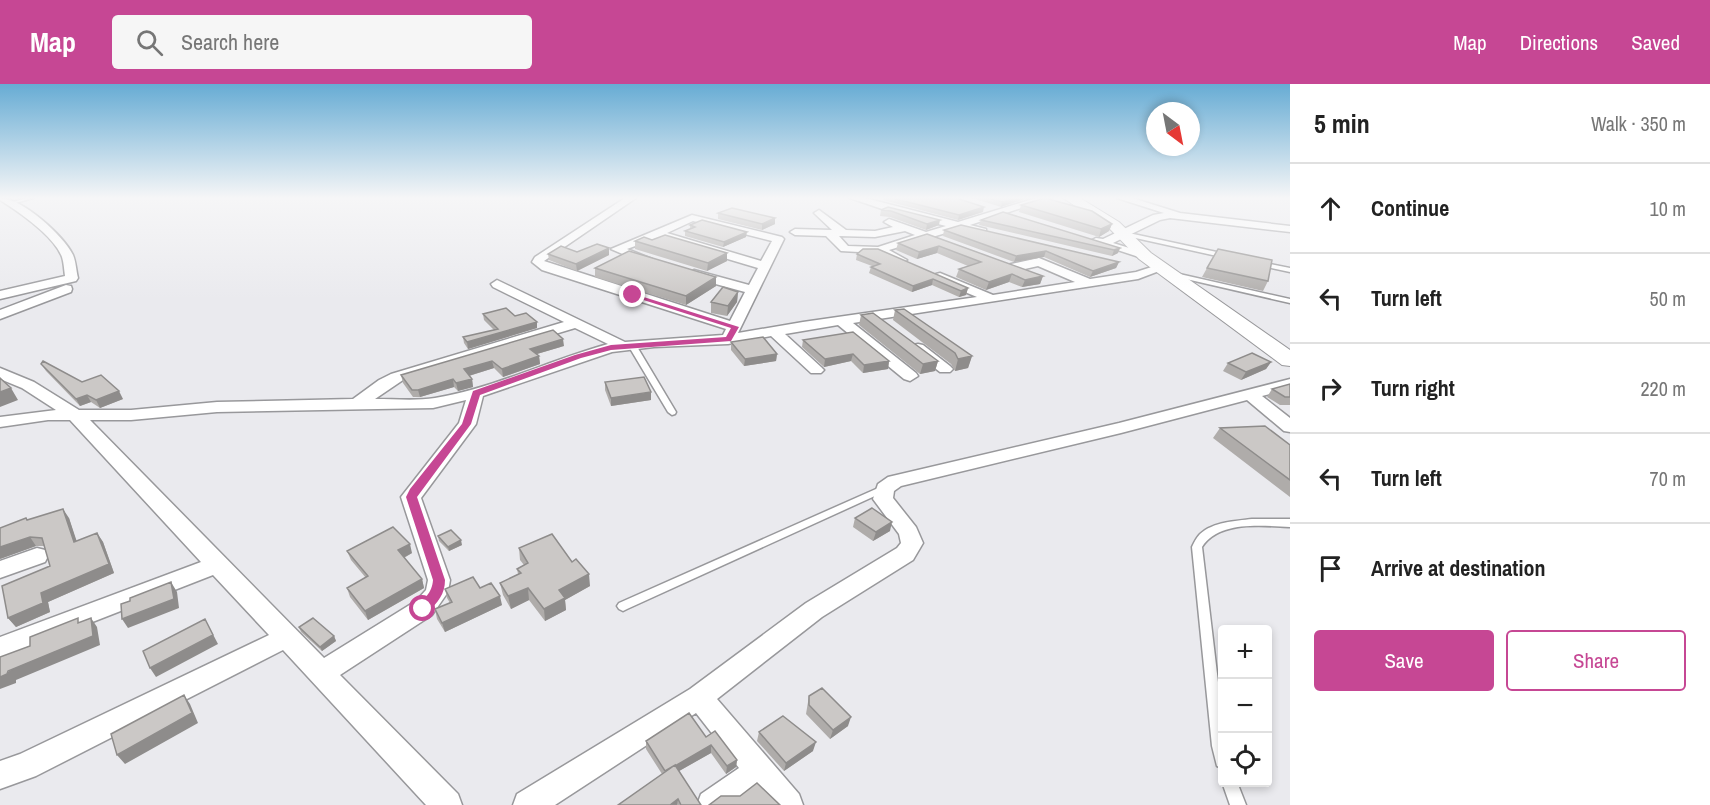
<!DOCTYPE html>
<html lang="en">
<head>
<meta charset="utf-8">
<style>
  body { margin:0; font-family:"Archivo Narrow",sans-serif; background:#f6f6f6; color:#222 }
  .controls { position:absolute; right:18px; bottom:18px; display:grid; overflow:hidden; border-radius:6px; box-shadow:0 3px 9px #0003 }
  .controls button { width:54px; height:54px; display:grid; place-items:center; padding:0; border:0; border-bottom:2px solid #e0e0e0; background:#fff; color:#222; font:30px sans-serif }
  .compass { position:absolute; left:1146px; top:18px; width:54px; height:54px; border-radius:50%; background:#fff; box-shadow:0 3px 9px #0003; rotate:148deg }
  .stop { position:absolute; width:18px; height:18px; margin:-14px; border:4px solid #c64794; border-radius:50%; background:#fff }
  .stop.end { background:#c64794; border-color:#fff; box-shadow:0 2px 6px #0008 }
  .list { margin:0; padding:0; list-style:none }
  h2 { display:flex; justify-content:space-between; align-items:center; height:78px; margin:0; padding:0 24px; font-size:26px }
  h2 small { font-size:20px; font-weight:400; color:#767676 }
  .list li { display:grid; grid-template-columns:39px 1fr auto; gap:18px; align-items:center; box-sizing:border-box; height:90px; padding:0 24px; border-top:2px solid #e0e0e0 }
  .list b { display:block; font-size:22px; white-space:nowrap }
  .list em { font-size:20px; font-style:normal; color:#767676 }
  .actions { display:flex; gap:12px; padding:18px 24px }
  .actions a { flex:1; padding:14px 0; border:2px solid #c64794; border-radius:6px; text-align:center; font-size:21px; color:#c64794 }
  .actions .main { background:#c64794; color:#fff }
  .icon { flex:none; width:33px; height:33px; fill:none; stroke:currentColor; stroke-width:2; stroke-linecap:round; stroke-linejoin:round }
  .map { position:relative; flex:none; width:1290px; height:721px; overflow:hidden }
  header { display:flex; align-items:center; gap:36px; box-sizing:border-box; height:84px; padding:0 30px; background:#c64794; color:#fff }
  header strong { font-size:28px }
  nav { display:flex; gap:33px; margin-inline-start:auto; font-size:21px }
  .search { width:420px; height:54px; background:#f6f6f6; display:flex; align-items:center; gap:15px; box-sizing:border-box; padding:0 21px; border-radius:6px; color:#767676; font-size:22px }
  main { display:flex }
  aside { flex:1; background:#fff }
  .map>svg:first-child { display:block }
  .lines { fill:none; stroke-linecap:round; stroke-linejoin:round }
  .lane-casing { stroke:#98989b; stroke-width:3 }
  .street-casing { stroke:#98989b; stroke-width:3 }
  .secondary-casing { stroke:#98989b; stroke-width:2 }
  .lane { fill:#fff; fill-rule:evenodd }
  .street { fill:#fff; fill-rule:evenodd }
  .secondary { fill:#fff; fill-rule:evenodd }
  .wall { fill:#afacaa }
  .shaded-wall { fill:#8e8c8b }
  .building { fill:#cbc8c6; stroke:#8e8c8b; stroke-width:1.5 }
  .route { fill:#c64794 }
</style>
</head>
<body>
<header>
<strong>Map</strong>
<div class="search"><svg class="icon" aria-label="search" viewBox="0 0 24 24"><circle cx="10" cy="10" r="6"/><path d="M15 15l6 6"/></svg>Search here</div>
<nav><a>Map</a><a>Directions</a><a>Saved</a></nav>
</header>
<main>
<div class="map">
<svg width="1290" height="721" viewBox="0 0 1290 721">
  <rect width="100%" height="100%" fill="#eaeaee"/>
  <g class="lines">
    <g class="lane-casing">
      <path id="lane" d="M 26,114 L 33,114 L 12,120 L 10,119 Z
        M 1124,148 L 1226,170 L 1229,172 L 1226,174 L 1122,151 L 1121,150 Z
        M 1260,178 L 1290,184 L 1290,188 L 1258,181 L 1257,180 Z
        M 1175,189 L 1290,215 L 1290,219 L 1173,192 L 1173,190 Z
        M 629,259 L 632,259 L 636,261 L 676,328 L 675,330 L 672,331 L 668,328 L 628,261 Z
        M 885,401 L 888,402 L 890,404 L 888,406 L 627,525 L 623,527 L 619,525 L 617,522 L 619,519 Z
        M 1252,435 L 1290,435 L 1290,443 C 1263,442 1219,436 1202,463 L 1222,632 L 1222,684 L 1217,682 L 1212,662 L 1192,463 C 1194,459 1196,454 1200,450 C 1213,438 1235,437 1252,435 Z
        M 1222,696 L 1222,698 L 1237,698 L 1246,721 L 1230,721 L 1222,698 Z"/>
    </g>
    <g class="street-casing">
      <path id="street" d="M 0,114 C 22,114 63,151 73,171 C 76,178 76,186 78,194 L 76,197 L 0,215 L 0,207 L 65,192 C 64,186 64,179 62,173 C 54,152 19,128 0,116 Z
        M 625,114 L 636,114 L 544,177 L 730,237 L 745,208 L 690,193 L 688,190 L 694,186 L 749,201 L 758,184 L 657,154 L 627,165 L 652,175 L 652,179 L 648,181 L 611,165 L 692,131 L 782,153 L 784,155 L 738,249 L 803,238 L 977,213 L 936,196 L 934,193 L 936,190 L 940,189 L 993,211 L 1075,198 L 1038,182 L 1011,188 L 1005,184 L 1007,181 L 1039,174 L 1090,195 L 1136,188 L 1161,180 L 1167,184 L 1138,195 L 853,239 L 916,289 L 918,292 L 910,297 L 904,295 L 838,241 L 785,250 L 821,283 L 824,286 L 821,289 L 811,289 L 771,252 L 728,260 L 654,263 L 612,268 L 483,312 L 476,340 L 421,414 L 450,496 L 448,508 L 432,531 L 340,591 L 458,710 L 462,721 L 426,721 L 283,566 L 36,692 L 0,705 L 0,677 L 20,670 L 269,551 L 213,491 L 0,574 L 0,553 L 201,478 L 70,336 L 48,336 L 0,343 L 0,333 L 56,326 L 22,304 L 0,295 L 0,284 L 34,298 L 79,326 L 131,326 L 217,318 L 353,315 L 379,296 L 391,290 L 564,238 L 493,203 L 491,200 L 497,196 L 625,258 L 723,251 L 726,245 L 542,186 L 532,178 L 535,173 ZM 693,137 L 772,157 L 761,177 L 667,149 ZM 575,244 L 608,260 C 550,276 494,304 435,314 C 416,317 394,315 375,315 L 403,296 ZM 466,316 L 459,339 L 401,413 L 428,496 L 426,506 L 416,517 L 324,574 L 90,336 L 131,336 L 217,328 L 433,324 Z
        M 850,114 L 865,114 L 958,138 L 1036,114 L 1051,114 L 970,141 L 986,145 L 986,149 L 959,145 L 889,166 L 907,176 L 901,180 L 877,169 L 841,167 L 826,152 L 795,151 L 790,148 L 795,145 L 832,146 L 814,129 L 819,126 L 846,146 L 875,147 L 893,143 L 884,138 L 889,135 L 926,148 L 946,142 L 891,128 ZM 905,147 L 915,151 L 878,163 L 848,162 L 839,152 L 875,153 Z
        M 1117,114 L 1132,114 L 1180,129 L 1290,142 L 1290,148 L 1170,134 L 1160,136 L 1113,159 L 1149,170 L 1149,174 L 1145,175 L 1090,157 L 1096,154 L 1103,155 L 1153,131 L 1164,129 Z
        M 66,201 L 71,202 L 72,205 L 71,208 L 0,235 L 0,226 Z
        M 918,260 L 923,261 L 950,282 L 953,285 L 950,288 L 940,288 L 913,267 L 911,264 L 913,261 Z
        M 1290,295 L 1290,305 L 1262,312 L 1290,334 L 1290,348 L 1284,347 L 1247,316 L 1121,349 L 901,402 L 894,407 L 893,414 L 916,443 L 923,459 L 913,476 L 822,533 L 717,615 L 799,710 L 803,721 L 769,721 L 757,706 L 737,721 L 697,721 L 701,710 L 739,684 L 696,629 L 555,721 L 513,721 L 517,710 L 690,605 L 806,519 L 897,464 L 901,459 L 899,450 L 873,415 L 878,400 L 888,393 L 1119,339 Z
        M 37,464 L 45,466 L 48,472 L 45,478 L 0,494 L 0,477 Z"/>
    </g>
    <g class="secondary-casing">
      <path id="secondary" d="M 1063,114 L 1080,114 L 1119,138 L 1151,169 L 1290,266 L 1290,282 L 1282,281 L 1139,175 L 1109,144 Z"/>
    </g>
    <use href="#lane" class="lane"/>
    <use href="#street" class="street"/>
    <use href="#secondary" class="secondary"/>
  </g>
  <path class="wall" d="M 883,114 L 956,114 L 983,128 L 958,136 L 883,116 Z
    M 972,114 L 1028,114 L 1001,123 Z
    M 1021,121 L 1112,140 L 1109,147 L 1099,153 L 1019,128 Z
    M 888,123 L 939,141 L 926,146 L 890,133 L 880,132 L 881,126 Z
    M 718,129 L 775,134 L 775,140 L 762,146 L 718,135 Z
    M 981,136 L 1120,164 L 1118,169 L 1112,172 L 979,141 Z
    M 690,141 L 746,153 L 723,163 L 685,152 L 685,147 L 690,145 Z
    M 944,146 L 1119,178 L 1116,184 L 1090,193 L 1044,173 L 1014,178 L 943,152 Z
    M 927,150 L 1043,192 L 1040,200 L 1022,203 L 1009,198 L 986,206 L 956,193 L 959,185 L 968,182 L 937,169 L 917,175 L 896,166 L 898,159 Z
    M 652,156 L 727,169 L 727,177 L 707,187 L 635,165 L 635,157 Z
    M 577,168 L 609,171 L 577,187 L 549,176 L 548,170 Z
    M 857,170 L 968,204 L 966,211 L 959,213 L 932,201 L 912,208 L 869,189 L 871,183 L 872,182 L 856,176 Z
    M 595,184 L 716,202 L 686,221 L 595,193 Z
    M 1207,184 L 1268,197 L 1263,207 L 1202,193 Z
    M 738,208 L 737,218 L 727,232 L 711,229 L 711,218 Z
    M 895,226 L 972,272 L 968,284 L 955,287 L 951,280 L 893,236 Z
    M 483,230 L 515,232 L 537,244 L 468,265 L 464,259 L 463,253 L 494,246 L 484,236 Z
    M 861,231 L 938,277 L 935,287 L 920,290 L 859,241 Z
    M 803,256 L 889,277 L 888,285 L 863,289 L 851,277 L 824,283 L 802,263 Z
    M 731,258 L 777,270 L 776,277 L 744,282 L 731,266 Z
    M 564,262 L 537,270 L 539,272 L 540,280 L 503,293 L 494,284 L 469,292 L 472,295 L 473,303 L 458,307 L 454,303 L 420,313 L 413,313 L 403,299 L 401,291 Z
    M 1271,278 L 1266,285 L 1241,296 L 1223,287 L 1228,279 Z
    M 41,280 L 82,298 L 123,315 L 100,324 L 91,318 L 80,322 L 46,287 Z
    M 605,298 L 651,316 L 611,322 L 605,306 Z
    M 1290,300 L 1290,321 L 1280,321 L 1267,313 L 1272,305 Z
    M 1220,344 L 1290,361 L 1290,413 L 1213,354 Z
    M 26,434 L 28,436 L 69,434 L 76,457 L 97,449 L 103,458 L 114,489 L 48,518 L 50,528 L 16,543 L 8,534 L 50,482 L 45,462 L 36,462 L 0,475 Z
    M 855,434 L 890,447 L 873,457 L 853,443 Z
    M 438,452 L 462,461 L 449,467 L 439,457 Z
    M 519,464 L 572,478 L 590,502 L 565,516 L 566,526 L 545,537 L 529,516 L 511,525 L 503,511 L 500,499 L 518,490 L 517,485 L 524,481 L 520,476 Z
    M 347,467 L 412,469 L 404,474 L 422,495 L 424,504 L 368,536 L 350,513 L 347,504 L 366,494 L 351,476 Z
    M 480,504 L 502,521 L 445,548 L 437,535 L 435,525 L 450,519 L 447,514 L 445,505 Z
    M 299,543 L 334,552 L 336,557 L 322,567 L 301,548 Z
    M 809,612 L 848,642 L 830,655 L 806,630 Z
    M 759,648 L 813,667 L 784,687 L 757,657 Z
    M 706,653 L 737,676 L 736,683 L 726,690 L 711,669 L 679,687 L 701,721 L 618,721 L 662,690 L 646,665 L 646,657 Z"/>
  <path class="shaded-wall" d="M 1015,114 L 1028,114 L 1001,123 L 1002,118 Z
    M 984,123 L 983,128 L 958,136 L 959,131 Z
    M 775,134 L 775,140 L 762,146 L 762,140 Z
    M 940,136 L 939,141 L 926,146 L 927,140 Z
    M 1112,140 L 1109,147 L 1099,153 L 1101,145 Z
    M 747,148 L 746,153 L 723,163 L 724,158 Z
    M 939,162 L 937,169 L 917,175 L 919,168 Z
    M 609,164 L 609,171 L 577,187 L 576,180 Z
    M 1120,164 L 1118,169 L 1112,172 L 1114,166 Z
    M 1046,167 L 1044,173 L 1014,178 L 1016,172 Z
    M 727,169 L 727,177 L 707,187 L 708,179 Z
    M 1119,178 L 1116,184 L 1090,193 L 1093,187 Z
    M 1012,190 L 1009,198 L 986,206 L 989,198 Z
    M 1043,192 L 1040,200 L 1022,203 L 1025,196 Z
    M 716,193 L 716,202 L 686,221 L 686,212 Z
    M 933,195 L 932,201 L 912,208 L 913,202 Z
    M 968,204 L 966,211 L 959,213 L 961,207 Z
    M 738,208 L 737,218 L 727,232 L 728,222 Z
    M 537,238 L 537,244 L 468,265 L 467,258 Z
    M 563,255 L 564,262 L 530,272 L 530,265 Z
    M 777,270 L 776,277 L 744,282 L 745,275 Z
    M 853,270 L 851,277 L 824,283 L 825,275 Z
    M 539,272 L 540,280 L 503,293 L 502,285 Z
    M 972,272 L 968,284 L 955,287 L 958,275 Z
    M 492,277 L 494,284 L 465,293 L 464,285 Z
    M 889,277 L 888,285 L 863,289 L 864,281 Z
    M 938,277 L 935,287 L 920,290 L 923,280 Z
    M 1271,278 L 1266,285 L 1241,296 L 1246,288 Z
    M 453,295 L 454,303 L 420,313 L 418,306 Z
    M 472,295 L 473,303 L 458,307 L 456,299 Z
    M 11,304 L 18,316 L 0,323 L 0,308 Z
    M 119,307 L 123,315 L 100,324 L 96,316 Z
    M 651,308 L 651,316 L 611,322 L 611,314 Z
    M 87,311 L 91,318 L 80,322 L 76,315 Z
    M 63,425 L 69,434 L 80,467 L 74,458 Z
    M 892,438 L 890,447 L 873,457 L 876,448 Z
    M 97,449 L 103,458 L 114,489 L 48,518 L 50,528 L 16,543 L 8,534 L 41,509 Z
    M 30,453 L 36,462 L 0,475 L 0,463 Z
    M 461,456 L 462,461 L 449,467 L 448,463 Z
    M 410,460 L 412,469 L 401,475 L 398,466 Z
    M 589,490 L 590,502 L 565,516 L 566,526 L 545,537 L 544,525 L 559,506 Z
    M 422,495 L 424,504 L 368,536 L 365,527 Z
    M 171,498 L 177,508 L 179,524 L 128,544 L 122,535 Z
    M 528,504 L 529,516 L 511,525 L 508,512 Z
    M 500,512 L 502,521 L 445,548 L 442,539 Z
    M 91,534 L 97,543 L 100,561 L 16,596 L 16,599 L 0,605 L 0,593 Z
    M 205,535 L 218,560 L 156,593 L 150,584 Z
    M 334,552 L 336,557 L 322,567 L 320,563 Z
    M 184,611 L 190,620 L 198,639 L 125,680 L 117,671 Z
    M 851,633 L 848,642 L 830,655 L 833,646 Z
    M 816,658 L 813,667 L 784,687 L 786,679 Z
    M 711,661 L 711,669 L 665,695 L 665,687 Z
    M 737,676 L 736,683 L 726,690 L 727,682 Z
    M 678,715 L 677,721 L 670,721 Z"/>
  <path class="building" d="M 892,114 L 956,114 L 984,123 L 959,131 Z
    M 988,114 L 1015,114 L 1002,118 Z
    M 1045,114 L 1092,127 L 1112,140 L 1101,145 L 1021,121 Z
    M 888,123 L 940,136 L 927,140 L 891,127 L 881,126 Z
    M 732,124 L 775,134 L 762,140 L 718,129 Z
    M 1003,128 L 1120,164 L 1114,166 L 981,136 Z
    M 702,136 L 747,148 L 724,158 L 685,147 L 695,143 L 690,141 Z
    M 961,141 L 1119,178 L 1093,187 L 1046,167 L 1016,172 L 944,146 Z
    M 927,150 L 1043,192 L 1025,196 L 1012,190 L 989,198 L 959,185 L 981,178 L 939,162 L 919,168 L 898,159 Z
    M 665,151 L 727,169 L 708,179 L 635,157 L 644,153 L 652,156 Z
    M 597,160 L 609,164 L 576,180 L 548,170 L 561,162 L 577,168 Z
    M 863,165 L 878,165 L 968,204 L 961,207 L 933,195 L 913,202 L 871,183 L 880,180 L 857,170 Z
    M 1218,165 L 1272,176 L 1268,197 L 1207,184 Z
    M 629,167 L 716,193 L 686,212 L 595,184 Z
    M 723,203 L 738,208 L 728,222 L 711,218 Z
    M 506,224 L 515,232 L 526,229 L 537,238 L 467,258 L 463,253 L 498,245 L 483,230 Z
    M 904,225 L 972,272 L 958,275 L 955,269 L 895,226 Z
    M 873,229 L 938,277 L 923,280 L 861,231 Z
    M 553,246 L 563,255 L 530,265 L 539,272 L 502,285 L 492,277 L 464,285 L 472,295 L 456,299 L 453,295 L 418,306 L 412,306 L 401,291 Z
    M 853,248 L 889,277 L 864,281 L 853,270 L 825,275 L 803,256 Z
    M 763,253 L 777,270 L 745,275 L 731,258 Z
    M 1252,269 L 1271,278 L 1246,288 L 1228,279 Z
    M 43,277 L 82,298 L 101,291 L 119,307 L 96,316 L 87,311 L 76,315 L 41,280 Z
    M 644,293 L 651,308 L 611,314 L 605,298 Z
    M 0,294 L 11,304 L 0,308 Z
    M 1290,300 L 1290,313 L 1285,313 L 1272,305 Z
    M 1265,342 L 1290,361 L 1290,396 L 1220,344 Z
    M 872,424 L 892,438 L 876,448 L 855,434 Z
    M 63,425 L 74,458 L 97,449 L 109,480 L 41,509 L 43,519 L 8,534 L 2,502 L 50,482 L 42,454 L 30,453 L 0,463 L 0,444 L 26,434 L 27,436 Z
    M 393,443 L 410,460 L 398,466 L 422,495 L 365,527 L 347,504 L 368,492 L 347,467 Z
    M 451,446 L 461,456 L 448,463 L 438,452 Z
    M 552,450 L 572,478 L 576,475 L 589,490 L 559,506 L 565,514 L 544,525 L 528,504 L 508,512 L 500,499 L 521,489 L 517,485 L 528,479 L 519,464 Z
    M 473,493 L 480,504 L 491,499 L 500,512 L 442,539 L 435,525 L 452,518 L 445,505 Z
    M 171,498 L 174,515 L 122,535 L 121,520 L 130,517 L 130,514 Z
    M 78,534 L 78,539 L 91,534 L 93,552 L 8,587 L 7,590 L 0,593 L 0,573 L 30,562 L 30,553 Z
    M 313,534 L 334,552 L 320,563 L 299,543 Z
    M 205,535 L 213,551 L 150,584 L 143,567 Z
    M 822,604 L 851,633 L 833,646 L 809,621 L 809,612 Z
    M 184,611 L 192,629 L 117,671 L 111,650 Z
    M 689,629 L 706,653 L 715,647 L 737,676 L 727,682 L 711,661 L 675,682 L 675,681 L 665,687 L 646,657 Z
    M 783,632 L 816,658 L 786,679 L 759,648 Z
    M 675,681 L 701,721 L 681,721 L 678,715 L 670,721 L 618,721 Z
    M 757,699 L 780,721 L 709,721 L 721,712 L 740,712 Z"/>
  <linearGradient id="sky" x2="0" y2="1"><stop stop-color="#67acd4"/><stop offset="0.53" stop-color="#f6f6f7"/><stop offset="1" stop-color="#f6f6f7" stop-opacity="0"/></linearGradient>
  <rect width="1290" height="215" fill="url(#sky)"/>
  <path class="route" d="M 631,209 L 739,243 L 731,257 L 611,266 L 581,274 L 480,311 L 471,340 L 417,413 L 445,496 C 445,510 438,518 428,528 L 419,528 L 417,525 C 424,513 432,510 433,496 L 406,413 L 410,405 L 462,340 L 473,307 L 575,271 L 611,261 L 726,253 L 731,244 L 631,212 Z"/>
</svg>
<div class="controls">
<button>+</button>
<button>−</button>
<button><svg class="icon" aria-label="locate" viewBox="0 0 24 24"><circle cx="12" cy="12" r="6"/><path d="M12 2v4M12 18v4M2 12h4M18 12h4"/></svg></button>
</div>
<svg class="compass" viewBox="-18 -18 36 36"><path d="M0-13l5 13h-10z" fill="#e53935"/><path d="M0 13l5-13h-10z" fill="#767676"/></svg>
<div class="stop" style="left:423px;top:525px"></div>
<div class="stop end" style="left:633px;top:211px"></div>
</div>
<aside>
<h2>5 min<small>Walk · 350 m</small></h2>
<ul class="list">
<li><svg class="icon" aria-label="ahead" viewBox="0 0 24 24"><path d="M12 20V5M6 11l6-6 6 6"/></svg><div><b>Continue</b></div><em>10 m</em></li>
<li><svg class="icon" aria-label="left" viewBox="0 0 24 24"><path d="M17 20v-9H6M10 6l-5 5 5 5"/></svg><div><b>Turn left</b></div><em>50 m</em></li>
<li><svg class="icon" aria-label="right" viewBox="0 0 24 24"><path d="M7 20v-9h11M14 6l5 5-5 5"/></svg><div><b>Turn right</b></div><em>220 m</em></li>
<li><svg class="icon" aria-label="left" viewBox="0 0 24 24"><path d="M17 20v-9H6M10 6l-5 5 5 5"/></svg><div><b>Turn left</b></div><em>70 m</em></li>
<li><svg class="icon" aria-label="arrive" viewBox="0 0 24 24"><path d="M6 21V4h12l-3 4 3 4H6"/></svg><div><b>Arrive at destination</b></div></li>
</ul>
<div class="actions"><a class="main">Save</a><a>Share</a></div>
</aside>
</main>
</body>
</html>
